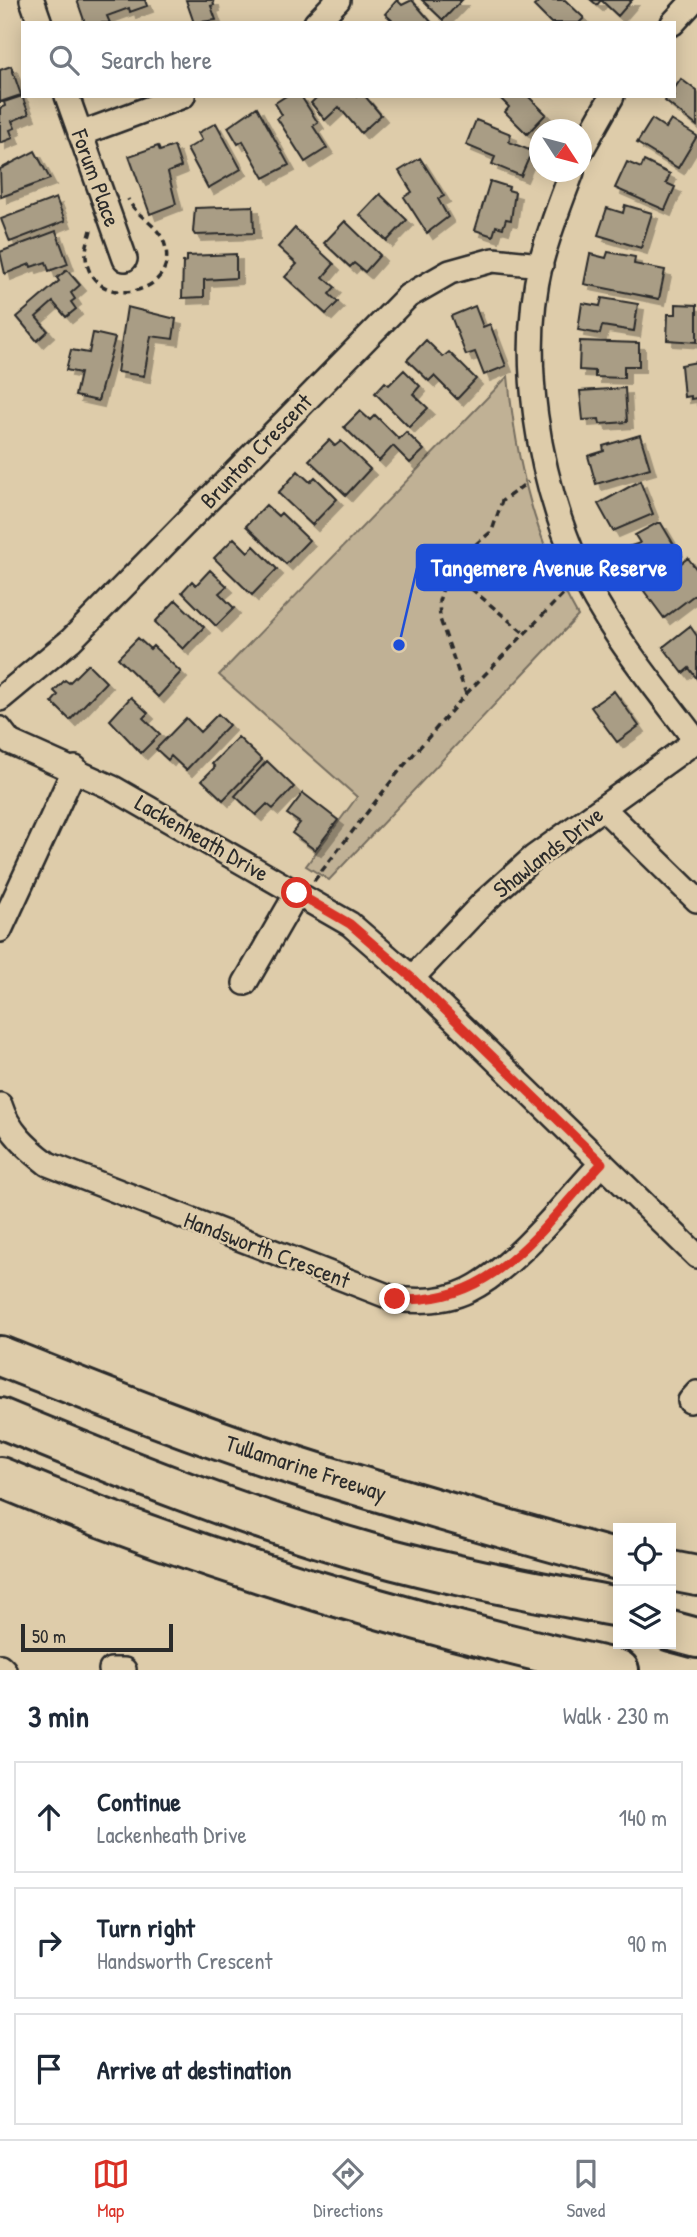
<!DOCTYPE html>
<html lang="en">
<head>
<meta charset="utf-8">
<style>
  body { margin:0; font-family:"Patrick Hand",sans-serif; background:#f2f2f3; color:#1f2937 }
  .controls { position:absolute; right:21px; bottom:21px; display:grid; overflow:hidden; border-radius:0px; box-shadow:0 4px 18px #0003 }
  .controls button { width:63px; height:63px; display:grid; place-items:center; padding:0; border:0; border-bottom:2px solid #e0e1e3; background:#fff; color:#1f2937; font:35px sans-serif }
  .compass { position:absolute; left:529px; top:119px; width:63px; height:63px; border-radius:50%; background:#fff; box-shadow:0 4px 18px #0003; rotate:126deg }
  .scale { position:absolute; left:21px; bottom:18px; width:152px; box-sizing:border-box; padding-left:7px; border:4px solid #2b2b2b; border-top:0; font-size:19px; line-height:24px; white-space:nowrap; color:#2b2b2b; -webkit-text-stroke:5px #deccaa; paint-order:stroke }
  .stop { position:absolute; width:21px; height:21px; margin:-16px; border:5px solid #d93025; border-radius:50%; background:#fff }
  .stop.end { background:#d93025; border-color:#fff; box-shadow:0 2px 7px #0008 }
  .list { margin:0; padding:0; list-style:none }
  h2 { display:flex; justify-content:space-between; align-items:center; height:91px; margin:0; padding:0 28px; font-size:30px }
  h2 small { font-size:23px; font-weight:400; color:#747a83 }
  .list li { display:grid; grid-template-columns:46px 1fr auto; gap:21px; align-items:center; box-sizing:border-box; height:112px; margin:0 14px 14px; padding:0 14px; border:2px solid #e0e1e3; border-radius:0px }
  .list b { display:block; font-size:26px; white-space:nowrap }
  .list p { margin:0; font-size:23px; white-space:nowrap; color:#747a83 }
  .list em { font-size:23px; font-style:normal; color:#747a83 }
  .icon { flex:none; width:38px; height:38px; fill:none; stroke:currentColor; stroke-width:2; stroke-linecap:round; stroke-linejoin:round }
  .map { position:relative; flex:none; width:697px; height:1670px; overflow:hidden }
  .search { position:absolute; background:#fff; box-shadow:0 4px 18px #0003; left:21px; right:21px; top:21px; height:77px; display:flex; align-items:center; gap:18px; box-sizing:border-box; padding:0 24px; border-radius:0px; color:#747a83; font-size:26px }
  .sheet { height:469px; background:#fff }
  nav { display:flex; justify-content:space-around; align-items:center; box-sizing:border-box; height:98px; border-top:2px solid #e0e1e3; background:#fff; font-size:19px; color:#747a83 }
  nav a { display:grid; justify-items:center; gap:4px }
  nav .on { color:#d93025 }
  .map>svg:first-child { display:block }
  .green { fill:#c0b195; stroke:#766e60; stroke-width:2 }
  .building { fill:#a99d85; stroke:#2b2b2b; stroke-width:2; filter:url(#shadow) }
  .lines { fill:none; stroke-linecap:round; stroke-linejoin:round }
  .street-casing { stroke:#2b2b2b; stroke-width:28 }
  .highway-casing { stroke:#2b2b2b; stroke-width:44 }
  .path { stroke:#2b2b2b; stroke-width:3.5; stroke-dasharray:7 5; stroke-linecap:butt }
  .street { stroke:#deccaa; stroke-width:23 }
  .highway { stroke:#deccaa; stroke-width:38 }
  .route { stroke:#d93025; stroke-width:9 }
  .labels { text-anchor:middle; stroke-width:5; stroke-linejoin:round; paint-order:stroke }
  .street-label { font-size:23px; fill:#2b2b2b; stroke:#deccaa }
  .leader { fill:none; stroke:#1d4ed8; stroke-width:2.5 }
  .callout-dot { fill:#1d4ed8; stroke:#deccaa; stroke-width:2.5 }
  .callout { fill:#1d4ed8; stroke:#1d4ed8; stroke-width:2.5 }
  .callout-label { font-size:24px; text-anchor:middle; font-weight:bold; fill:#fff }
</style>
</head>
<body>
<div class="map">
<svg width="697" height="1670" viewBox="0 0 697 1670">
  <defs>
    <filter id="shadow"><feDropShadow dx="6" dy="6" stdDeviation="0" flood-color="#0004"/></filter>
  </defs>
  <rect width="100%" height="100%" fill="#deccaa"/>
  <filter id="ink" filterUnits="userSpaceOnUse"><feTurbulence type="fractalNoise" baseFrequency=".0143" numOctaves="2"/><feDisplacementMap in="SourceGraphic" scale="14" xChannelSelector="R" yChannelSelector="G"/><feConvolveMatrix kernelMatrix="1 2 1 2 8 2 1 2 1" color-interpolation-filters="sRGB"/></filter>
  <g filter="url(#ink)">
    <path class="green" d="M 508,376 C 516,463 535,540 578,616 L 329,880 L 306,866 L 357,797 L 219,675 Z"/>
    <path class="building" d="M 77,0 L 145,0 L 147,6 L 130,12 L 129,8 L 107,16 L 110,23 L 85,23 Z
      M 186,0 L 213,0 L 214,5 L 211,6 L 216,20 L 194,23 Z
      M 397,0 L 402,5 L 412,0 L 432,23 L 395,23 L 385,14 Z
      M 422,0 L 462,0 L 443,20 Z
      M 540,0 L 565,0 L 584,18 L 579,23 L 551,23 L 534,6 Z
      M 591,0 L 632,0 L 618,16 L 601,0 L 597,5 Z
      M 11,66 L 21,95 L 0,102 L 0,70 Z
      M 681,79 L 697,91 L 697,126 L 665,101 L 668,96 L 674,96 L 674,89 Z
      M 22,96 L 29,114 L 12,121 L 15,128 L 10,130 L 13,138 L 0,143 L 0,108 L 5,106 L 4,102 Z
      M 286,96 L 301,96 L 318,123 L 313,126 L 327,148 L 305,162 L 277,118 L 282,115 L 275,103 Z
      M 318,96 L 365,96 L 381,115 L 361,133 L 339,107 L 325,120 L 311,103 Z
      M 498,96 L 528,96 L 546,114 L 527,134 L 505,112 L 509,107 Z
      M 257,107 L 289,165 L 264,178 L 243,141 L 238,144 L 228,127 Z
      M 652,119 L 666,128 L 671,120 L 697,136 L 678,168 L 637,143 Z
      M 476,120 L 511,134 L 509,142 L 532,151 L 521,176 L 492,164 L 495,157 L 466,145 Z
      M 216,123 L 241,169 L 208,188 L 187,149 L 202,140 L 198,133 Z
      M 158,146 L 160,151 L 174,146 L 181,167 L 168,172 L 176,204 L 150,214 L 129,156 Z
      M 35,151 L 50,179 L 1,197 L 0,169 Z
      M 420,158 L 444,196 L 438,199 L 448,217 L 427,233 L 404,197 L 412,192 L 399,171 Z
      M 644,161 L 670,174 L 666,183 L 675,187 L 665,210 L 615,188 L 627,162 L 641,168 Z
      M 490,181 L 509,187 L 508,190 L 515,192 L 511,220 L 506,219 L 503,228 L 496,226 L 493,236 L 475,230 Z
      M 380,194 L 407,220 L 387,241 L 360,215 Z
      M 56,198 L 65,221 L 10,242 L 1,219 Z
      M 625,205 L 652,213 L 641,248 L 598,235 L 607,208 L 623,213 Z
      M 253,206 L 254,233 L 195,235 L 193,232 L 195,208 Z
      M 345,221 L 380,255 L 365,272 L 354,263 L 350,267 L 324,243 Z
      M 295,228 L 334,264 L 323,277 L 335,287 L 329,294 L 338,302 L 326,314 L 285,277 L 297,264 L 278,247 Z
      M 56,231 L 68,264 L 49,271 L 46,262 L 31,267 L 30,264 L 5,274 L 0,252 Z
      M 608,252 L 635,257 L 634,264 L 665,270 L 659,299 L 584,284 L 590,254 L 606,258 Z
      M 236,254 L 236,278 L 204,280 L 204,297 L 182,298 L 183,262 L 187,261 L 187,256 Z
      M 67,270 L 80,285 L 71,293 L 75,299 L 71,302 L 76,309 L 66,317 L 53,302 L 36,317 L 48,331 L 37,341 L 17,317 L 59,281 L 57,278 Z
      M 602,298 L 638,304 L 634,331 L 602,326 L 600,334 L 578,330 L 582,303 L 600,306 Z
      M 676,304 L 697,305 L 697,342 L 667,340 L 668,314 L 676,314 Z
      M 475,306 L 483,327 L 490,324 L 506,366 L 484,375 L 475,352 L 466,355 L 451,316 Z
      M 127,307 L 176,319 L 173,339 L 151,336 L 144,376 L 117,372 Z
      M 93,333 L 115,338 L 98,401 L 75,396 L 80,373 L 66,370 L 71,350 L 89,353 Z
      M 426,340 L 443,357 L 449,352 L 476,379 L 457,399 L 434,376 L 429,381 L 407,360 Z
      M 580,341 L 639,343 L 639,366 L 624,366 L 624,378 L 595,377 L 595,371 L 579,370 Z
      M 697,362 L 697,398 L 691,399 L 691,396 L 684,397 L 681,365 Z
      M 404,370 L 420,386 L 413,394 L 428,408 L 409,427 L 375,393 L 385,382 L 389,385 Z
      M 625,388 L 627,422 L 600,424 L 599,419 L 583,420 L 580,391 Z
      M 360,411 L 370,420 L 375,415 L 399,439 L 406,432 L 424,450 L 410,463 L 393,446 L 379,461 L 344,427 Z
      M 640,435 L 650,468 L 596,484 L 588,456 L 604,451 L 603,446 Z
      M 329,440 L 335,446 L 341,441 L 370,469 L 346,495 L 309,460 Z
      M 298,471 L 310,482 L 315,477 L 337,499 L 312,525 L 278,493 Z
      M 640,481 L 653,514 L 613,531 L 598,504 Z
      M 266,505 L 278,516 L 281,513 L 309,540 L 286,564 L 246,526 Z
      M 657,523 L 661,523 L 677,550 L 637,575 L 622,549 L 640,543 L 635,535 Z
      M 234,538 L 248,552 L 254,546 L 277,569 L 252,595 L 214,558 Z
      M 688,558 L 697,570 L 697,593 L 664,618 L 644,591 Z
      M 210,570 L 227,586 L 219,593 L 234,608 L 216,626 L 182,592 L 192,581 L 196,585 Z
      M 176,600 L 204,627 L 183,649 L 155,622 Z
      M 690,626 L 697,636 L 697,679 L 689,668 L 683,673 L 663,647 Z
      M 138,638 L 150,649 L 153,646 L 181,672 L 158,697 L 118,658 Z
      M 88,664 L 106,682 L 70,720 L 52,702 L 58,695 L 54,691 L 65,680 L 69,683 Z
      M 614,691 L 639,726 L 617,742 L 591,707 Z
      M 131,697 L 148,713 L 143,718 L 160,734 L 141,753 L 110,720 Z
      M 218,714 L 229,725 L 186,770 L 171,756 L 168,760 L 156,749 L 186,718 L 200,732 Z
      M 238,737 L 262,760 L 223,800 L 202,780 L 215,767 L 212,764 Z
      M 267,761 L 294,787 L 273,809 L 267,804 L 256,815 L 235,796 Z
      M 303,793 L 338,820 L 315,850 L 292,833 L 300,823 L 287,814 Z"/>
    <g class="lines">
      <g class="street-casing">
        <path id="street" d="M 32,0 L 40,23
          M 316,23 L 338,0
          M 673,23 L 694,0
          M 67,96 L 125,259
          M 80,134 L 183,96
          M 582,149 L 612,96
          M 572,172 C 561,201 549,231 541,262 C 518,358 538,475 577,564 C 606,629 654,685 696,741
          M 0,699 L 71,640 L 408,296 L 450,272 L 493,260 L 541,265
          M 0,729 L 10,742 L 113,788 L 350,924 L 412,978 L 697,1256
          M 604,809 L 697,900
          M 0,930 L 75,768
          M 412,978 L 484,902 L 534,857 L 697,740
          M 245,983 L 297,893
          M 0,1105 C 8,1131 27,1148 48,1164 L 395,1299 C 420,1302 447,1301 469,1290 C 516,1267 565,1202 602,1163
          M 690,1401 L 697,1393
          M 0,1666 L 4,1670
          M 111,1670 L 124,1670"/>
      </g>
      <g class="highway-casing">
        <path id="highway" d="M 0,1356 C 89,1391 177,1427 268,1457 C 383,1495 501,1528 618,1560
          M 0,1418 C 121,1468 243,1517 369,1553 C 451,1576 535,1591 618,1607
          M 0,1477 C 200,1561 407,1623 619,1670
          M 671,1571 L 697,1576
          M 671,1631 L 697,1638"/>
      </g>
      <path class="path" d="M 91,230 C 89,239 85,248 86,257 C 90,312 180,297 165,245 C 159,224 137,218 128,199
        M 446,551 L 450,571 L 524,633
        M 466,694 L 567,590
        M 314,881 L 400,770 L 466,694 L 440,619 L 439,601 L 447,575 L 459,558 L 492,531 L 502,501 L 528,482"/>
      <use href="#street" class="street"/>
      <use href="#highway" class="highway"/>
    </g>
  </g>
  <g class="lines" filter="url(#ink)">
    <path class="route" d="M 297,893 L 350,924 L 412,978 L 602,1163 C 542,1227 493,1308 395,1299"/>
  </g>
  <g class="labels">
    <g class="street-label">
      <text transform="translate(96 178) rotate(70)" y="8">Forum Place</text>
      <text transform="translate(256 451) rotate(-46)" y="8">Brunton Crescent</text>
      <text transform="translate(202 838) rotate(30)" y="8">Lackenheath Drive</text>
      <text transform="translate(548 852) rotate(-38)" y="8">Shawlands Drive</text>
      <text transform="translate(267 1250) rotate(21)" y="8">Handsworth Crescent</text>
      <text transform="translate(306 1468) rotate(18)" y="8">Tullamarine Freeway</text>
    </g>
  </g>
  <path class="leader" d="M399 645L417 568"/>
  <circle class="callout-dot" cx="399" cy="645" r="7"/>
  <rect class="callout" x="417" y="545" width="264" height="45" rx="7"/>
  <g class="callout-label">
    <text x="549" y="576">Tangemere Avenue Reserve</text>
  </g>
</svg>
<div class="controls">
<button><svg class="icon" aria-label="locate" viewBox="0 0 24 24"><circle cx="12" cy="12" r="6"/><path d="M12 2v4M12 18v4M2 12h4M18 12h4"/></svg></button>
<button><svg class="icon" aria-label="layers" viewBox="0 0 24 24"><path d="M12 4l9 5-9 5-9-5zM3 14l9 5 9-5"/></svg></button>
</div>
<svg class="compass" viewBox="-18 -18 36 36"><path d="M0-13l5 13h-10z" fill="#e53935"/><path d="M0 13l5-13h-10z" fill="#747a83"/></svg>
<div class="scale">50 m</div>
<div class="stop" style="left:297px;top:893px"></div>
<div class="stop end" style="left:395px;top:1299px"></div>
<div class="search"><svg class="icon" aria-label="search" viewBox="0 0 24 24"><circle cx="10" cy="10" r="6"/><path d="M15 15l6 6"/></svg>Search here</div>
</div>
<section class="sheet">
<h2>3 min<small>Walk · 230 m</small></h2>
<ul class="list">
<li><svg class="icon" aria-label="ahead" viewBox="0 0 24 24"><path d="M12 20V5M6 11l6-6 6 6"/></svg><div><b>Continue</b><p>Lackenheath Drive</p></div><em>140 m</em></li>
<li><svg class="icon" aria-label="right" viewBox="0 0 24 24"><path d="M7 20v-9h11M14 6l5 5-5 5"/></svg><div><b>Turn right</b><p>Handsworth Crescent</p></div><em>90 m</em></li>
<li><svg class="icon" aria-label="arrive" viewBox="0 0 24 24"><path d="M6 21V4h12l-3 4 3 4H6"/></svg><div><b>Arrive at destination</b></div></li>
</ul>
</section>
<nav>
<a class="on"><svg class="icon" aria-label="map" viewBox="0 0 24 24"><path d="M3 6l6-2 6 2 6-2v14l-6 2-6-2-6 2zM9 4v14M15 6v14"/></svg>Map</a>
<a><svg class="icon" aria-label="directions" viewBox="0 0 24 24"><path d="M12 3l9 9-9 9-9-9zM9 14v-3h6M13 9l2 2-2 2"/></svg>Directions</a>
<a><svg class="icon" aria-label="saved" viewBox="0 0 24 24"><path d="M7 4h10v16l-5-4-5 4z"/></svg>Saved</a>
</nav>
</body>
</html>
